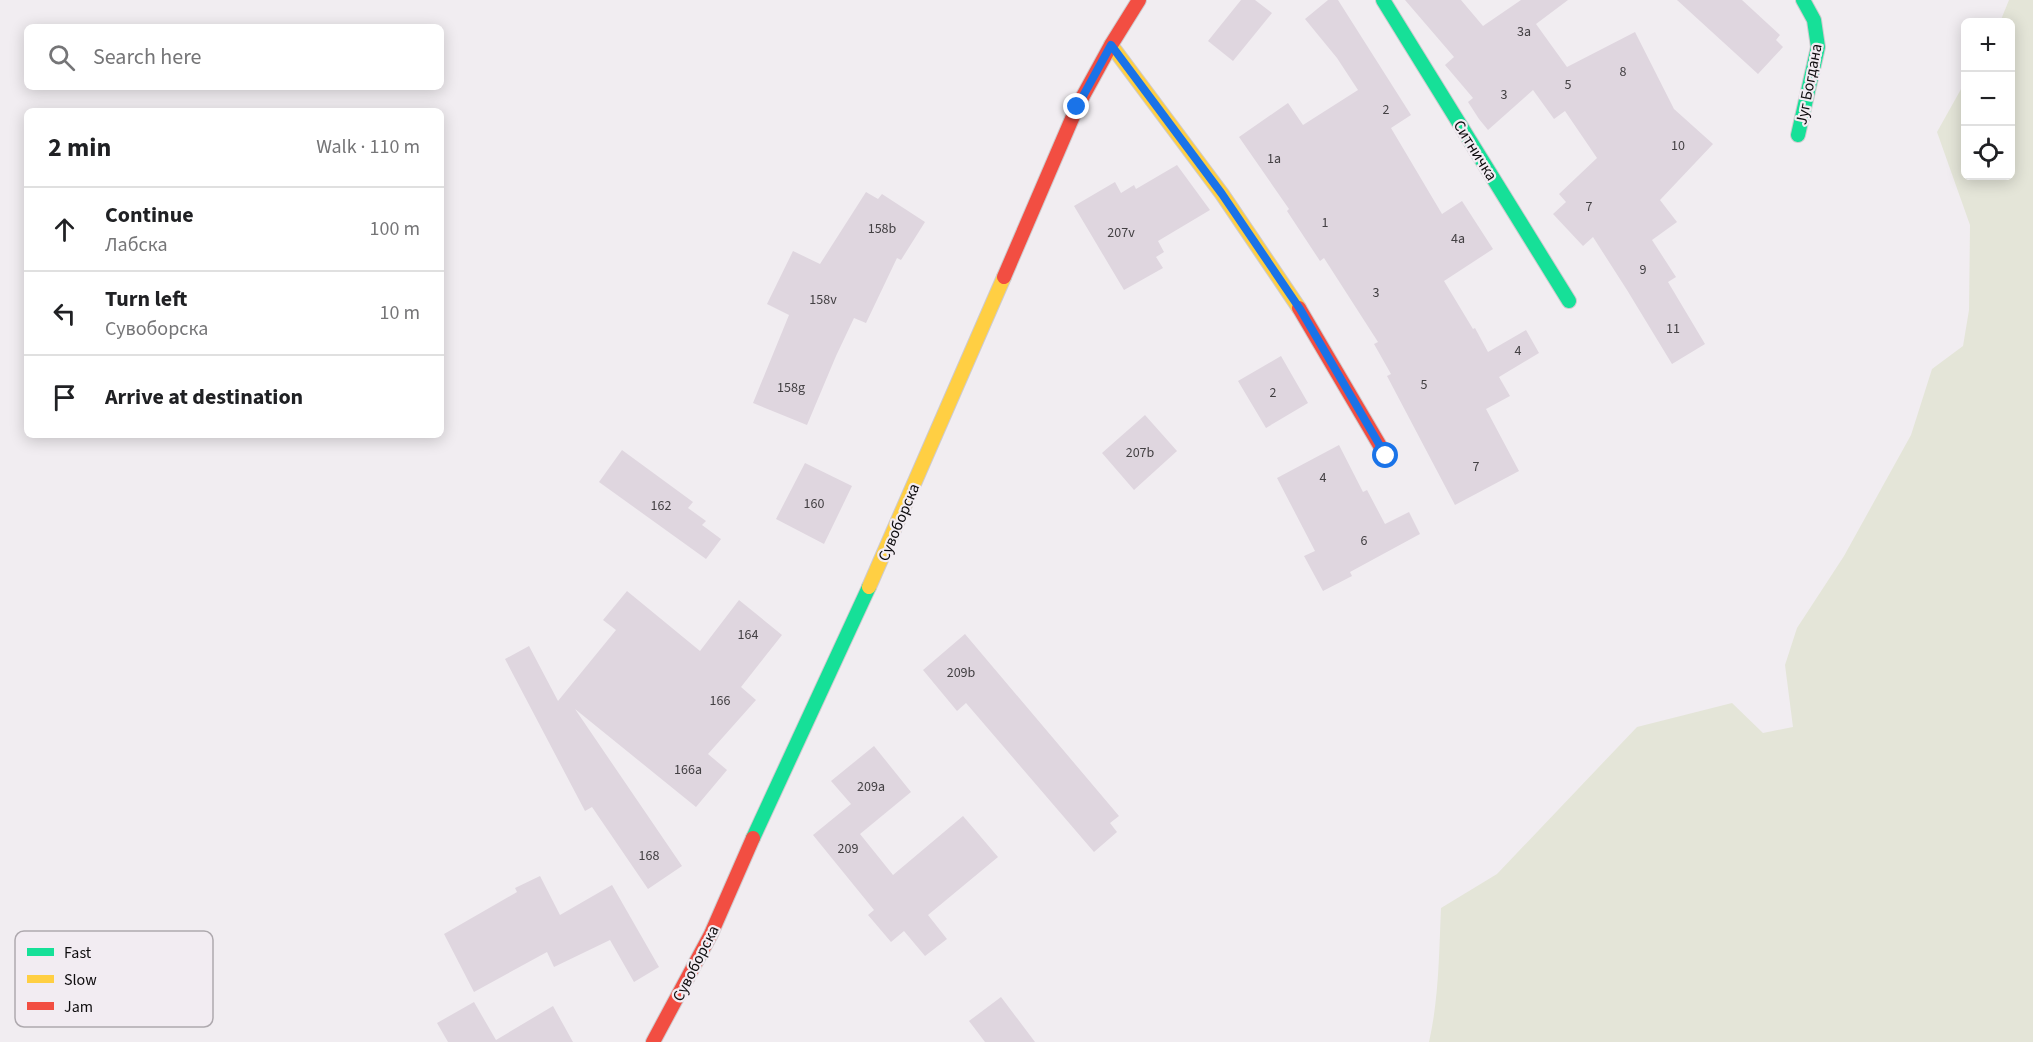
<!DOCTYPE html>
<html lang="en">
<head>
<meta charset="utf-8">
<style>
  body { margin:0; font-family:"Source Sans 3",sans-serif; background:#f6f6f6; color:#202124 }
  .controls { position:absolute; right:18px; top:18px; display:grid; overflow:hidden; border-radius:9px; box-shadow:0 3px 15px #0003 }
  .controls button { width:54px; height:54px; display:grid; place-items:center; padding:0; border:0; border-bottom:2px solid #e0e0e0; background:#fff; color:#202124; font:30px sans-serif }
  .stop { position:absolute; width:18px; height:18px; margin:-14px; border:4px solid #1a73e8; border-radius:50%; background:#fff }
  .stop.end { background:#1a73e8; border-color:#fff; box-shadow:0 2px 6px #0008 }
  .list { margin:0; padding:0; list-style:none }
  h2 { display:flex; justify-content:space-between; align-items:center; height:78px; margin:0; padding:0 24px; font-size:26px }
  h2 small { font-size:20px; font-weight:400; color:#757577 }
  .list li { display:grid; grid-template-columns:39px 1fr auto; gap:18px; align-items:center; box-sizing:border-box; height:84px; padding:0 24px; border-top:2px solid #e0e0e0 }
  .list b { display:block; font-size:22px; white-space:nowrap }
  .list p { margin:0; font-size:20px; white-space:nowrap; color:#757577 }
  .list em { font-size:20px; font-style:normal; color:#757577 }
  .icon { flex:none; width:33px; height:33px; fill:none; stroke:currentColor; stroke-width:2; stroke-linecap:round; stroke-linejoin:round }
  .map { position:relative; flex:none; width:2033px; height:1042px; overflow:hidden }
  .search { position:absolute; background:#fff; box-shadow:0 3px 15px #0003; left:24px; top:24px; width:420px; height:66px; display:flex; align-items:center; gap:15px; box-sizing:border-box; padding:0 21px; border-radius:9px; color:#757577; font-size:22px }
  .panel { position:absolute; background:#fff; box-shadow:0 3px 15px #0003; left:24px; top:108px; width:420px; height:330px; border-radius:9px }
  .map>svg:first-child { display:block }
  .green { fill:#e4e5d8 }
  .building { fill:#dfd6df }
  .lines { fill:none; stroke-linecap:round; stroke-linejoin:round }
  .fast-casing { stroke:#cecbce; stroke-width:16 }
  .slow-casing { stroke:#cecbce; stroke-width:16 }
  .jam-casing { stroke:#cecbce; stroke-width:16 }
  .fast { stroke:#16e098; stroke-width:14 }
  .slow { stroke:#ffcf43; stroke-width:14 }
  .jam { stroke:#f24e42; stroke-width:14 }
  .route { stroke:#1a73e8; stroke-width:8 }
  .labels { text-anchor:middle; stroke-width:4.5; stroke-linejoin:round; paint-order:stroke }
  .number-label { font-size:14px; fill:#434043 }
  .street-label { font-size:16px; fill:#0e0c0e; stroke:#f2ecf2 }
  .key { fill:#f2ecf2; stroke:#aea9ae; stroke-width:1.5 }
  .key-label { font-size:16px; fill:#0e0c0e }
</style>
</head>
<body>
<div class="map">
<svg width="2033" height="1042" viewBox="0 0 2033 1042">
  <rect width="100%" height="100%" fill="#f1edf1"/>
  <path class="green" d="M 2009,0 L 2033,0 L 2033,1042 L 1429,1042 C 1439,998 1439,953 1441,908 L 1497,874 L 1637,727 L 1732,703 L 1763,733 L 1793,727 L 1785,665 L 1797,628 L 1844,556 L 1911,435 L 1932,369 L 1963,346 L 1969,310 L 1970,225 L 1937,132 L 1965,82 L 1966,176 L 2010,176 L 2010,22 L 2000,22 Z"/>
  <path class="building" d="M 1241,0 L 1255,0 L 1272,13 L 1233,61 L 1208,41 Z
    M 1328,0 L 1338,0 L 1411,115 L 1391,128 L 1442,214 L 1462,201 L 1493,249 L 1444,281 L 1473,329 L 1475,328 L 1488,352 L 1526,330 L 1539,353 L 1499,377 L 1510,396 L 1486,409 L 1519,471 L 1455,505 L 1387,376 L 1391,374 L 1374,344 L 1378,342 L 1324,258 L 1320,261 L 1287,211 L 1289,209 L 1239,137 L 1288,103 L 1303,125 L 1358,90 L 1337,58 L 1305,19 Z
    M 1405,0 L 1461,0 L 1483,26 L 1521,0 L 1568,0 L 1536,24 L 1567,67 L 1635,32 L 1674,109 L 1713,144 L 1660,200 L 1677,222 L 1652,240 L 1676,277 L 1668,282 L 1705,344 L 1672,364 L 1627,290 L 1593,237 L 1583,246 L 1553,214 L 1566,202 L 1559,194 L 1597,158 L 1565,111 L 1554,119 L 1533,90 L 1488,130 L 1479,119 L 1468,102 L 1473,98 L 1445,65 L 1454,57 Z
    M 1677,0 L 1742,0 L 1780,35 L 1776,40 L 1783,47 L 1758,74 Z
    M 1177,165 L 1210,210 L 1158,241 L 1164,252 L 1156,257 L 1163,268 L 1124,290 L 1074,206 L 1115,182 L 1121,193 L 1134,185 L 1136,189 Z
    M 866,192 L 878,199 L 882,194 L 925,222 L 901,260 L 897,258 L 866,323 L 854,318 L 836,356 L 807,425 L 753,403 L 789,315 L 767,304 L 793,251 L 820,264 Z
    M 1281,356 L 1308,403 L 1266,428 L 1238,381 Z
    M 1145,415 L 1177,451 L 1134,490 L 1102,453 Z
    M 1339,445 L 1363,492 L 1367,490 L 1385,524 L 1409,512 L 1420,534 L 1350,572 L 1352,576 L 1323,591 L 1304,556 L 1315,551 L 1277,478 Z
    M 622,450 L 693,502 L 688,508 L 706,521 L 702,525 L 721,539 L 706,559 L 599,482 Z
    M 805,463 L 852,486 L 824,544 L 776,519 Z
    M 627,591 L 700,651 L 739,600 L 782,635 L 741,687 L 756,700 L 708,754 L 727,770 L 696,807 L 575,709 L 682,866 L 648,889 L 592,807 L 585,811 L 505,659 L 529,646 L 558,701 L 616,630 L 603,620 Z
    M 965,634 L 1119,816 L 1110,823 L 1117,832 L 1094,852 L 966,703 L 957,711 L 923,670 Z
    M 874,746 L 911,792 L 860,834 L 893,875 L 963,816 L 998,857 L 928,915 L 947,939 L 925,956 L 904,931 L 891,942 L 868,915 L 874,910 L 813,835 L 851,804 L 831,781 Z
    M 540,876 L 560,915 L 612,885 L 659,967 L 634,982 L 610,940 L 554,967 L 547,952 L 474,992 L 444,934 L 517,892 L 515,888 Z
    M 1001,997 L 1035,1042 L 985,1042 L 969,1021 Z
    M 474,1002 L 496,1040 L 553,1006 L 573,1042 L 448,1042 L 437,1023 Z"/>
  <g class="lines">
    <g class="fast-casing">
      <path id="fast" d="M 1383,0 L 1569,301
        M 1798,135 L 1818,47 L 1814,20 L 1803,0
        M 753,838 L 869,587"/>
    </g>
    <g class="slow-casing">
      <path id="slow" d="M 1111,45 L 1222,194 L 1299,308
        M 869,587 L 1004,277"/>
    </g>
    <g class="jam-casing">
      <path id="jam" d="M 1004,277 L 1077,107 L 1111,45 L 1139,0
        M 1299,308 L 1386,456
        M 653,1042 L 711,934 L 753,838"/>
    </g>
    <use href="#fast" class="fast"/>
    <use href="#slow" class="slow"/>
    <use href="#jam" class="jam"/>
  </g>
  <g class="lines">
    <path class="route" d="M 1077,107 L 1111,45 L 1222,194 L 1300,309 L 1386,456"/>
  </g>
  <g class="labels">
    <g class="number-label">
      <text x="1524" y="36">3a</text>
      <text x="1623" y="76">8</text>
      <text x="1568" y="89">5</text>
      <text x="1504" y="99">3</text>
      <text x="1386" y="114">2</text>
      <text x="1678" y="150">10</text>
      <text x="1274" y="163">1a</text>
      <text x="1589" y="211">7</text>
      <text x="1325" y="227">1</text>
      <text x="882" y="233">158b</text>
      <text x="1121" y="237">207v</text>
      <text x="1458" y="243">4a</text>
      <text x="1643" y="274">9</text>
      <text x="1376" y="297">3</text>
      <text x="823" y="304">158v</text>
      <text x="1673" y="333">11</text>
      <text x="1518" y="355">4</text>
      <text x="1424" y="389">5</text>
      <text x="791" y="392">158g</text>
      <text x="1273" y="397">2</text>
      <text x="1140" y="457">207b</text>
      <text x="1476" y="471">7</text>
      <text x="1323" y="482">4</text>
      <text x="814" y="508">160</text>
      <text x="661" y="510">162</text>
      <text x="1364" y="545">6</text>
      <text x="748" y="639">164</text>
      <text x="961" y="677">209b</text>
      <text x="720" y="705">166</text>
      <text x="688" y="774">166a</text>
      <text x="871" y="791">209a</text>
      <text x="848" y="853">209</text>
      <text x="649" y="860">168</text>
    </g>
    <g class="street-label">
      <text transform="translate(1808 84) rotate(-79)" y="6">Југ Богдана</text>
      <text transform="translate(1476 150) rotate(58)" y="6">Ситничка</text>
      <text transform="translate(898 522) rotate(-67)" y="6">Сувоборска</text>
      <text transform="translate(695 963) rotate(-63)" y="6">Сувоборска</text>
    </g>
  </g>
  <rect x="15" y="931" width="198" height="96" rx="9" class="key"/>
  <rect x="27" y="948" width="27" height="8" fill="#16e098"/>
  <rect x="27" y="975" width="27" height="8" fill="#ffcf43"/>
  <rect x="27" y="1002" width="27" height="8" fill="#f24e42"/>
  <g class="key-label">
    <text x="64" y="958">Fast</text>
    <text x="64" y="985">Slow</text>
    <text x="64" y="1012">Jam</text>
  </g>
</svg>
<div class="controls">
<button>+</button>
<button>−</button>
<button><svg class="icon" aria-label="locate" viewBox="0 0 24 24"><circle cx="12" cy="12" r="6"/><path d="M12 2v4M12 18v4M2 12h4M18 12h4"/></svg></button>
</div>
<div class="stop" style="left:1386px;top:456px"></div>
<div class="stop end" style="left:1077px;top:107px"></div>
<div class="search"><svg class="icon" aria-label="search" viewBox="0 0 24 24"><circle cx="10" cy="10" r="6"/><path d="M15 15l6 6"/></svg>Search here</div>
<section class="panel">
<h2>2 min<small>Walk · 110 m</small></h2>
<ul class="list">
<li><svg class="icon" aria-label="ahead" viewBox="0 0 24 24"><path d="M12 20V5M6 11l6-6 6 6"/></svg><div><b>Continue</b><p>Лабска</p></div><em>100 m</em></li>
<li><svg class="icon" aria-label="left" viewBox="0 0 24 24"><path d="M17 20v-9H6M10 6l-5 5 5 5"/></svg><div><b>Turn left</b><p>Сувоборска</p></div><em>10 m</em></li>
<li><svg class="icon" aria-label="arrive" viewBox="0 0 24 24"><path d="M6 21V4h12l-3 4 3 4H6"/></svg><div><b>Arrive at destination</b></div></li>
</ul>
</section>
</div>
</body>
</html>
